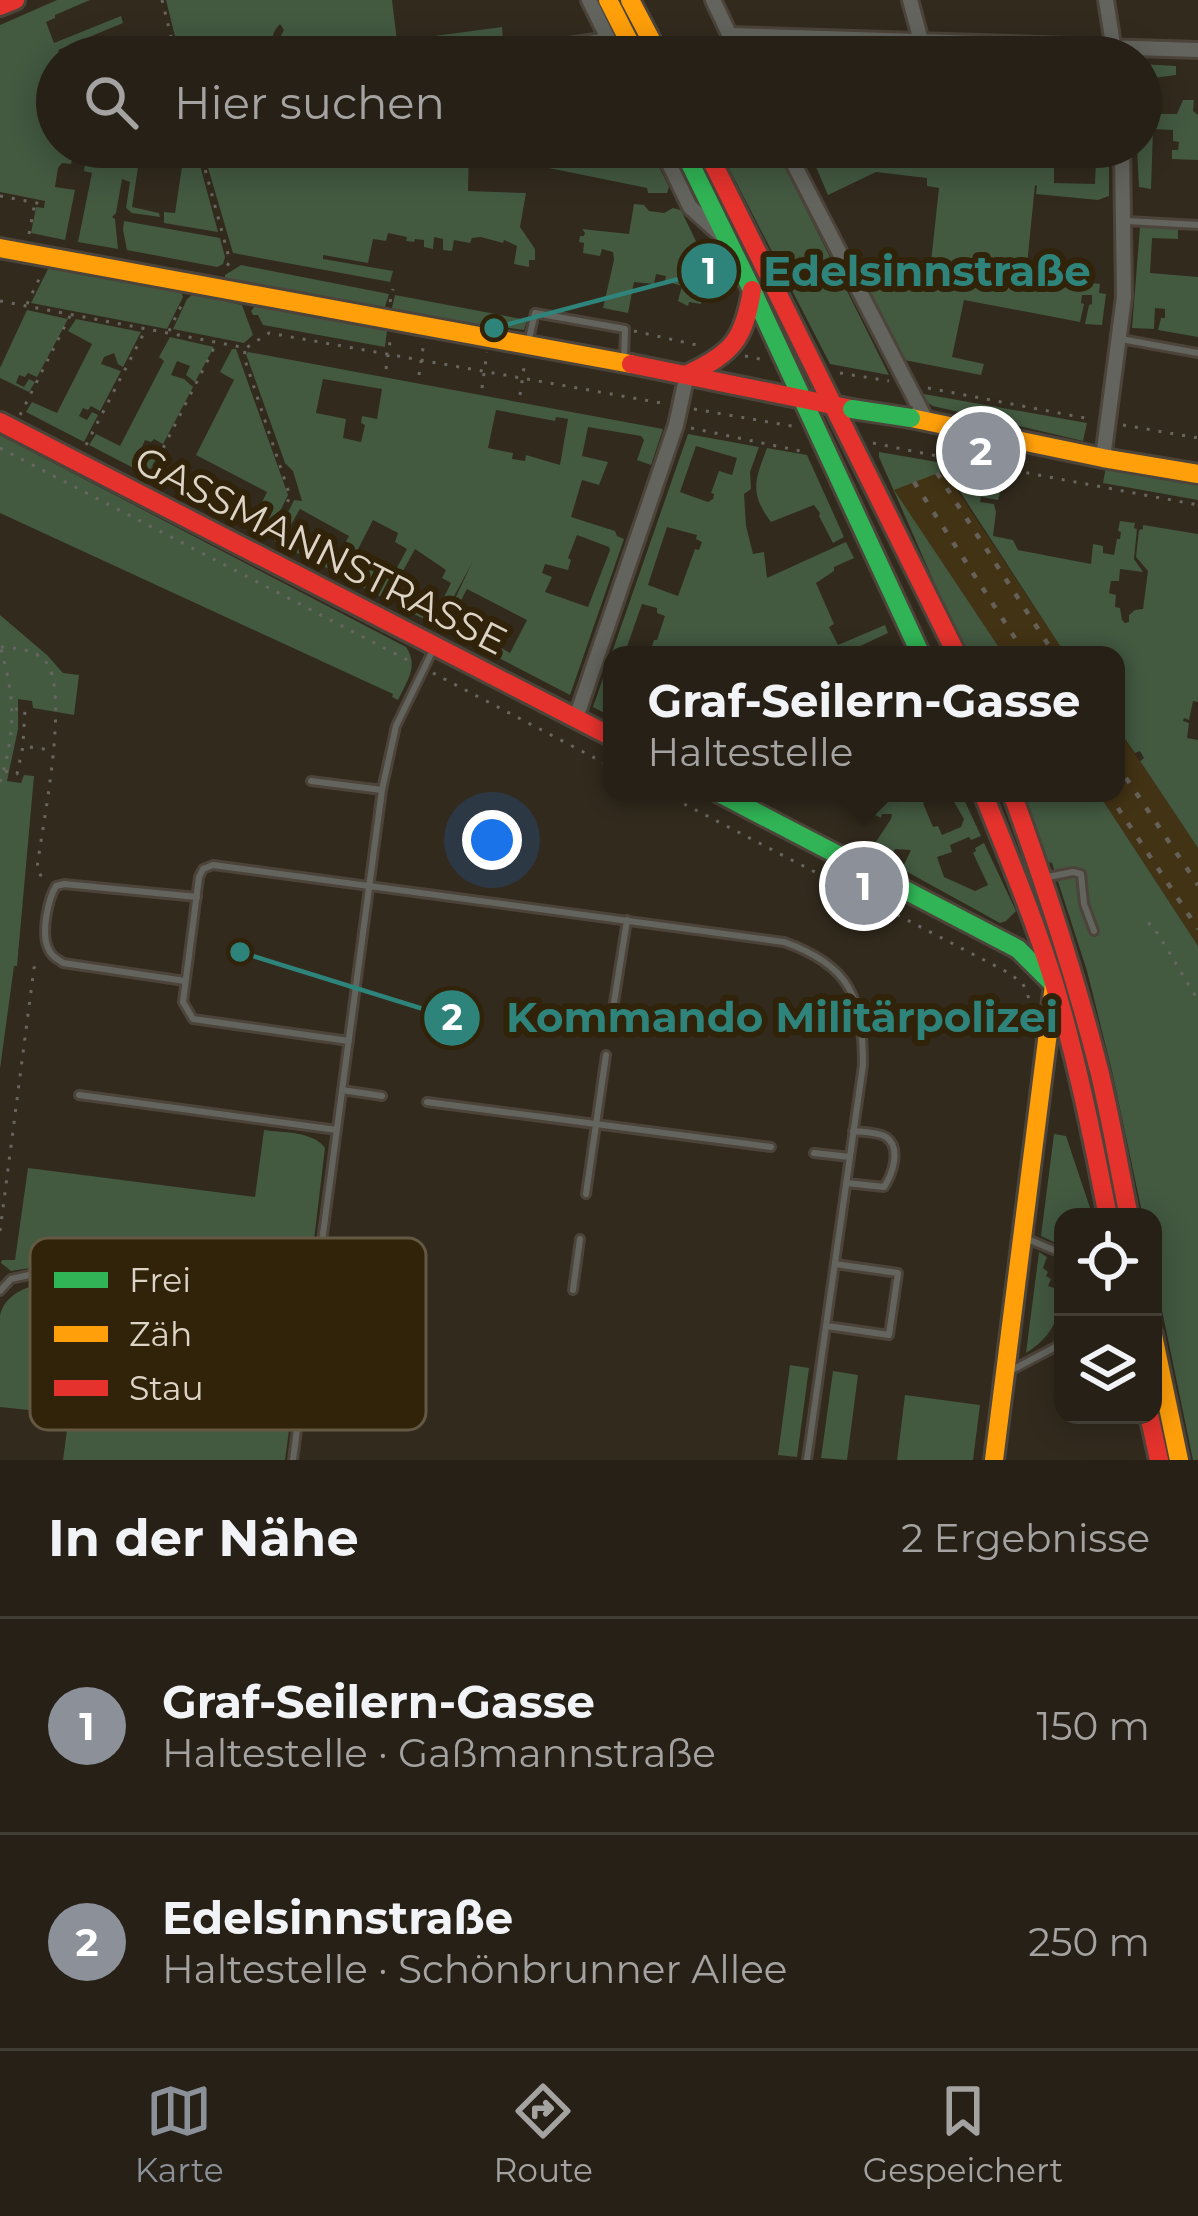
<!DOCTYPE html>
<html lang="de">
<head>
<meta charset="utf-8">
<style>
  body { margin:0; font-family:Montserrat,sans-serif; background:#322d23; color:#f1f3f6 }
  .controls { position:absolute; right:36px; bottom:36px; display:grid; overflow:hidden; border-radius:24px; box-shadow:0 6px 30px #0003 }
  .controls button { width:108px; height:108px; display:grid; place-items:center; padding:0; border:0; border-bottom:3px solid #423e35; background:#262016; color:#f1f3f6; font:60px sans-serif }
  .you { position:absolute; left:492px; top:840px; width:42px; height:42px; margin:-30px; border:9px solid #fff; border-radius:50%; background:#1a73e8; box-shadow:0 0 0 18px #1a73e833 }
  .badge { display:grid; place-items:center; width:78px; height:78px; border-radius:50%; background:#8c9099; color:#fff; font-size:39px; font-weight:700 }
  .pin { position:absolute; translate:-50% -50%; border:6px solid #fff; box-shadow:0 3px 12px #0006 }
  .popup { position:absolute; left:603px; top:646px; width:522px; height:156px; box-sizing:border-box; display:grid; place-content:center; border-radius:24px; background:#262016; filter:drop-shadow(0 3px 9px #0005); font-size:39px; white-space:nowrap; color:#a4a3a1 }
  .popup b { font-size:45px; color:#f1f3f6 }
  .popup::after { content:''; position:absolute; left:50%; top:100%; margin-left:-24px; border:24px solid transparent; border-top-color:#262016 }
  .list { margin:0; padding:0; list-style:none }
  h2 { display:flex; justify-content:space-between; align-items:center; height:156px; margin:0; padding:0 48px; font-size:51px }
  h2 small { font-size:39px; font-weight:400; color:#a4a3a1 }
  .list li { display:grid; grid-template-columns:78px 1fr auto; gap:36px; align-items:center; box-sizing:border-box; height:216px; padding:0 48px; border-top:3px solid #423e35 }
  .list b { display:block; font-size:45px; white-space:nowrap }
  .list p { margin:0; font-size:39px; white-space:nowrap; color:#a4a3a1 }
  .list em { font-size:39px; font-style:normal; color:#a4a3a1 }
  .icon { flex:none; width:66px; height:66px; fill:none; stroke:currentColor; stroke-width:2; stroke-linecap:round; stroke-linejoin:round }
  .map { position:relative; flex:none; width:1198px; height:1460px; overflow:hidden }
  .search { position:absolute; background:#262016; box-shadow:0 6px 30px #0003; left:36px; right:36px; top:36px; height:132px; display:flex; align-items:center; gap:30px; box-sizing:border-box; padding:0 42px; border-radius:66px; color:#a4a3a1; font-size:45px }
  .sheet { height:588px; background:#262016 }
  nav { display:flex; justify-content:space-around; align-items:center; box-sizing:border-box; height:168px; border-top:3px solid #423e35; background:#262016; font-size:33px; color:#a4a3a1 }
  nav a { display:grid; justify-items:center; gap:6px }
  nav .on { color:#8c9099 }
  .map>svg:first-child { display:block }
  .built { fill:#433315 }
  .green { fill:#435940; fill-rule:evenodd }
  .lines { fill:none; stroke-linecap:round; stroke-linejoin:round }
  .lane-casing { stroke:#4c443a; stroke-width:12 }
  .street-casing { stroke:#4c443a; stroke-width:20 }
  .fast-casing { stroke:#4c443a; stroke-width:24 }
  .slow-casing { stroke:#4c443a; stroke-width:24 }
  .jam-casing { stroke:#4c443a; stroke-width:24 }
  .path { stroke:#686660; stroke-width:3; stroke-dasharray:3 9; stroke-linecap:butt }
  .lane { stroke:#64645e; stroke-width:6 }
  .street { stroke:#64645e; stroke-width:14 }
  .fast { stroke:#30b455; stroke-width:18 }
  .slow { stroke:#ff9f0a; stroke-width:18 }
  .jam { stroke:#e5322d; stroke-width:18 }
  .rail { stroke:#656159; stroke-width:4.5; stroke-dasharray:6 12; stroke-linecap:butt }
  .fast-bridge-casing { stroke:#4c443a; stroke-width:24; stroke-linecap:butt }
  .path-bridge { stroke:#686660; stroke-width:3; stroke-dasharray:3 9; stroke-linecap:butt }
  .fast-bridge { stroke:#30b455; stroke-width:18 }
  .labels { text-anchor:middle; stroke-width:12; stroke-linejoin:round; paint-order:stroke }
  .street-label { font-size:39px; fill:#ddd4c6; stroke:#30230a }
  .key { fill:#30230a; stroke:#645842; stroke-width:3 }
  .key-label { font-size:33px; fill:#ddd4c6 }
  .leader { fill:none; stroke:#2e847b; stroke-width:4.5 }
  .callout-dot { fill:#2e847b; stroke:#30230a; stroke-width:4.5 }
  .mark-label { font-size:36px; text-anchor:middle; font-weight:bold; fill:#fff }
  .callout-label { font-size:42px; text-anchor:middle; font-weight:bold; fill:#2e847b; stroke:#30230a; stroke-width:12; stroke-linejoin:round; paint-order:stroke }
</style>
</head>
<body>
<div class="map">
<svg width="1198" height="1460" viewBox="0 0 1198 1460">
  <rect width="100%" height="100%" fill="#322a1d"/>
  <path class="built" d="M 946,469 L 961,496 L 1066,655 L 1004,655 L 893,490 Z
    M 1116,726 L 1198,848 L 1198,946 L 1098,793 L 1116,793 Z"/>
  <path class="green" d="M 57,0 L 90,0 L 55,15 L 55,18 L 46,22 L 54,43 L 121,16 L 123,23 L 58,50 L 60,57 L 56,54 L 54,61 L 57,67 L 57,147 L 141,147 L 132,207 L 159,213 L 160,217 L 132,213 L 126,208 L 130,182 L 122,179 L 116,213 L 112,217 L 115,219 L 118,249 L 78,242 L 92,173 L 84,171 L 85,163 L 72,160 L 71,164 L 62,163 L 58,168 L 55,187 L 75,190 L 65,240 L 31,233 L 36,207 L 44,208 L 45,201 L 0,192 L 0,25 Z
    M 166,0 L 392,0 L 397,41 L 502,27 L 503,40 L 373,57 L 295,57 C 287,55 280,49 279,39 L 284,30 L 280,24 C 270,34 270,46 279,57 L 180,57 Z
    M 1141,64 L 1176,66 L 1176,75 L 1146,79 L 1149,114 L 1177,114 L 1183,100 L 1194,100 L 1193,111 L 1198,115 L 1198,160 L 1172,159 L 1172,150 L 1178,150 L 1179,142 L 1173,141 L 1173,130 L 1153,129 L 1151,189 L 1139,187 L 1137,147 L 1141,147 Z
    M 185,147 L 195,147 L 218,232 L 164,223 L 164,212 L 175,213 Z
    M 202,147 L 469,147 L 468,191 L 526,193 L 520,227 L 535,249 L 535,260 L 529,260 L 529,267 L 514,264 L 517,246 L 504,240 L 503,243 L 481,237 L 472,238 L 470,243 L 454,240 L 452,251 L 443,250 L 443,239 L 434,237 L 433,249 L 424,247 L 424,240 L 415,239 L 414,242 L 406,241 L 407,237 L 388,233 L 386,241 L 373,239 L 368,263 L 323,255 L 323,259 L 393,271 L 390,282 L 233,253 Z
    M 553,147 L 649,147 L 669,187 L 667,193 L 648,193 L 647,188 L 549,168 Z
    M 718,147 L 775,147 L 889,375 L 830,364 Z
    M 863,147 L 1054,147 L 1054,183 L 1095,184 L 1096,159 L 1101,155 L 1109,155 L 1109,196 L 1098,200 L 1036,194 L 1037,186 L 1035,185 L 1026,275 L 1100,284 L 1099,293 L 1106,294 L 1102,325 L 1085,324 L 1089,305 L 1092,304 L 1092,295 L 1082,295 L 1081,303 L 1084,304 L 1080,322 L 964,300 L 952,357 L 984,364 L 981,375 L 904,360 L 857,266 L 935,274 L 936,263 L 931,262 L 939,188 L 927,186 L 927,178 L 876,172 L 828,195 L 810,153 L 816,157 L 861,159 Z
    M 634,204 L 644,205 L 649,211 L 664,213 L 673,208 L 681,210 L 703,256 L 701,304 L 689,302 L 688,306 L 678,301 L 682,286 L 665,281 L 666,276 L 656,274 L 654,284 L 634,282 L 628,313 L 603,308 L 614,260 L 613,252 L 602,249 L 600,256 L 583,253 L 584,243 L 579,242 L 580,236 L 584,236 L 585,233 L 582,229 L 629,234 Z
    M 124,221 L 220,238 L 225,257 L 223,264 L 217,267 L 127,250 L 123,230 Z
    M 1140,227 L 1178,229 L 1178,239 L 1152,238 L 1150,273 L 1198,277 L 1198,337 L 1158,330 L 1161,318 L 1165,318 L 1165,309 L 1155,308 L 1154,329 L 1132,328 Z
    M 241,265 L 389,294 L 384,310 L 225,280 L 225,275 Z
    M 49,267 L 181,292 L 183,297 L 167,329 L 31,303 Z
    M 193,294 L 242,305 L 253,335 L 244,343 L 173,329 L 187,299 Z
    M 395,295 L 527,320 L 524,330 L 479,324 L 478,328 L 391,312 Z
    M 255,306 L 387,331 L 385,347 L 263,325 L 258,315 L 253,315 L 251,311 Z
    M 27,310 L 68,319 L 37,377 L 28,373 L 25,377 L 19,375 L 16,383 L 24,387 L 29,379 L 35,382 L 29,392 L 0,378 L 0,368 Z
    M 76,319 L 141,332 L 123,367 L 118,364 L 114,353 L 104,357 L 101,364 L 121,371 L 100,411 L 91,406 L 88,410 L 83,408 L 79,416 L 87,420 L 92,412 L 98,415 L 84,442 L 26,412 L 32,402 L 57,413 L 92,344 L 68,331 Z
    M 170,337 L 214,347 L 195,382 L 186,375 L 190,366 L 177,361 L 171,375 L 184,379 L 193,387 L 163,444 L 154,439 L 151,442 L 145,440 L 141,449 L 150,453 L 155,445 L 162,448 L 147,475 L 89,445 L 96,434 L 120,446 L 164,361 L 159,357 Z
    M 232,349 L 236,349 L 288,495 L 267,538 L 232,520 L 237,508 L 255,517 L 267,492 L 196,455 L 234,380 L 220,372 Z
    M 248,352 L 663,429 L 651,465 L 637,460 L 644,440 L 641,436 L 588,427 L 582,456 L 608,462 L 599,485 L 582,480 L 571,517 L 615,531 L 617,536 L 624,539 L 570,695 L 441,628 L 472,563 L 438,626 L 402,608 L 406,599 L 410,599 L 427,611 L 437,611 L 451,583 L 442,578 L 446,570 L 415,549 L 387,600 L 358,585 L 357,582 L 308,559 L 314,548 L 337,559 L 349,536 L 300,509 L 286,533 L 309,545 L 303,556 L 274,541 L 294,500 L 302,501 L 293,471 L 285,463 L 246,354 ZM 323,379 L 382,389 L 377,419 L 362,416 L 361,423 L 365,425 L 361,442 L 343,438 L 346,419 L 316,413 ZM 496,410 L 555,421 L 556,417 L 568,419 L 560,465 L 526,455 L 525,461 L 512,459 L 513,453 L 488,448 ZM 373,520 L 398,533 L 395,542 L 407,549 L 393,575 L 366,563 L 360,573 L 349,567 ZM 577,535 L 609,547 L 610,550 L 588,607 L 545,592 L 552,577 L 542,573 L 545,564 L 568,570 L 571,560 L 568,558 ZM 467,589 L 527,620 L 510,653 L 482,637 L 449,623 Z
    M 924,394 L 1087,423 L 1083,441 L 933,406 L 921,399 Z
    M 688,434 L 759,447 L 750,472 L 751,489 L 744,494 L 746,526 L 753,554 L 764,552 L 767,578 L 846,542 L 854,558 L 834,567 L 834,571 L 816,583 L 834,624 L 829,627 L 838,645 L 885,625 L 888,633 L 841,655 L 723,655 L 714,651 L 712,655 L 649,655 L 654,640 L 657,640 L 665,616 L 657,613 L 657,608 L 642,604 L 624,655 L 612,655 L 612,717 L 593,707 ZM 696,446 L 737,458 L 732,475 L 719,471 L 711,493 L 714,494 L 713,499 L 708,502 L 680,492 ZM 667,527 L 697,535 L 696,539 L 702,542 L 699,550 L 695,549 L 678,596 L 648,585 Z
    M 0,435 L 406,647 C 419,666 407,681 398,700 L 392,697 L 393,694 L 0,513 Z
    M 767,448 L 807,455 L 844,537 L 833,543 L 819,516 L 820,513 L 814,505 L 771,522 C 749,493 755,480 767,448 Z
    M 879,452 L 1001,473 L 1003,481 L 998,500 L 981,497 L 980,502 L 994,504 L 996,512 L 993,536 L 1013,540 L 1018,550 L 1091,564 L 1093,544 L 1103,546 L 1103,553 L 1114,555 L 1117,539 L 1120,539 L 1121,532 L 1118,531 L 1120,521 L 1135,523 L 1134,528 L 1137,529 L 1134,559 L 1143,572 L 1120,569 L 1119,581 L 1111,581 L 1109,593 L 1116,595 L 1115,607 L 1120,608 L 1122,620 L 1125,623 L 1129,622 L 1129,615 L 1135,610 L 1143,609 L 1148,571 L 1136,557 L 1139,530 L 1143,529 L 1143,525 L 1198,534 L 1198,702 L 1193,701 L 1189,720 L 1184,718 L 1183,721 L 1189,723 L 1187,738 L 1198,740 L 1198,848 L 1140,761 L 1144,758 L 1140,751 L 1135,753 L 1116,726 L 1116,655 L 1066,655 L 946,470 L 894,490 L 1004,655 L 966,655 L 879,457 Z
    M 1106,467 L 1198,483 L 1198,500 L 1103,483 Z
    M 0,615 L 47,655 L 63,673 L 79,675 L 74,715 L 33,708 L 32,701 L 18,699 L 18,729 L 7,781 L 21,783 L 24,775 L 34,776 L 17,966 L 14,966 L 0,1069 Z
    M 863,793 L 945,793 L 923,803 L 933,827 L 938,826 L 942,835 L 961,827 L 964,819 L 951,797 L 961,793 L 981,836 L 971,840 L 969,837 L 950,845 L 952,852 L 937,857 L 944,877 L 975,891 L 988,885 L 973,853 L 976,851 L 975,848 L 984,843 L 1016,911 L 1006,921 L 1000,923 L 902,869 L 911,850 L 895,849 L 889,860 L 885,860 L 870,851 L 891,819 L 892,814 L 882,814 L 881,818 L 875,815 L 879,810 L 876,807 L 877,804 Z
    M 1021,793 L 1098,793 L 1198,946 L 1198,1460 L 1193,1460 L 1153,1267 L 1153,1217 L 1143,1217 L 1112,1071 L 1087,971 L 1052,863 L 1048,862 Z
    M 264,1130 C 284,1133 313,1131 325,1148 L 309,1282 L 303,1294 L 285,1297 L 43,1266 L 11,1271 L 1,1263 L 2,1260 L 15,1260 L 28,1168 L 255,1197 Z
    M 1054,1134 L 1066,1136 L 1093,1217 L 1063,1217 L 1062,1246 L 1041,1236 Z
    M 1039,1252 L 1047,1257 L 1043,1268 L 1048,1272 L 1046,1276 L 1051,1279 L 1048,1286 L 1054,1288 L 1059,1278 C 1064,1311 1055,1335 1026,1353 Z
    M 46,1284 L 290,1317 L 288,1324 L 298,1327 L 297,1342 L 301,1343 L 285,1460 L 63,1460 L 69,1415 L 61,1413 L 69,1349 L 46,1347 L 38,1411 L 0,1407 C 0,1383 0,1337 0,1316 C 4,1295 27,1285 46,1284 Z
    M 790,1365 L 809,1368 L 797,1457 L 778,1455 Z
    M 833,1371 L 858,1375 L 847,1460 L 821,1458 Z
    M 905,1395 L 980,1405 L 973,1460 L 897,1460 Z"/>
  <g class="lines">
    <g class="lane-casing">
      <path id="lane" d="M 1127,221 L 1198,225
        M 529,339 L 535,313 L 625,329 L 624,360
        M 1121,339 L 1198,353
        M 311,781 L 382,790
        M 1048,877 L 1073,872 L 1081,874 L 1084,904 L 1094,931
        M 185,981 L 63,963 C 56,958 52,957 48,948 C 41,933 48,899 56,886 L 64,884 L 197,897
        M 613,1009 L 627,920
        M 349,1041 L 193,1019 L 183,1002 L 199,877 L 203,869 L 213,865 L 784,942 C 850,965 863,998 863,1065 L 807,1460
        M 342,1090 L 382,1096
        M 79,1095 L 337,1130
        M 427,1102 L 771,1147
        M 814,1153 L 850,1157
        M 847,1183 L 884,1187 C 892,1175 902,1148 886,1137 C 878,1132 863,1132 853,1131
        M 586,1194 L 606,1055
        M 1025,1238 L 1063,1254
        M 573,1290 L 580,1239
        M 0,1291 L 11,1279 L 38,1273 L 312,1308
        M 827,1326 L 889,1335 L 898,1273 L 835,1264
        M 1008,1372 L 1063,1343
        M 293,1460 L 382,790 L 396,726 L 432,652"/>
    </g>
    <g class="street-casing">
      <path id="street" d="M 589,0 L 617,57
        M 713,0 L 740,57
        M 910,0 L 921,41
        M 1106,0 L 1115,57
        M 730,35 L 1198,50
        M 493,57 L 609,40
        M 661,147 L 690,207 L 721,235
        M 785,147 L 927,422
        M 1103,458 L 1124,297 L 1122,147
        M 576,718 L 676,425 L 687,374"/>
    </g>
    <g class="fast-casing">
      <path id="fast" d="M 682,147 L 752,290 L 921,655
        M 719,793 L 1018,949 L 1051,982"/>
    </g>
    <g class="slow-casing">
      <path id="slow" d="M 608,0 L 637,57
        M 630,0 L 660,57
        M 0,248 L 631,364
        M 911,418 L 1103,458 L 1198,474
        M 1153,1335 L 1179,1460
        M 994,1460 L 1054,985"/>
    </g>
    <g class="jam-casing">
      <path id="jam" d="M 0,6 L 15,0
        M 705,147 L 957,655
        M 631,364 L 852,409
        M 688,374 C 733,353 744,339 752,290
        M 0,422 L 612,737
        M 983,793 C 1008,856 1034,918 1054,983 C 1077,1060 1093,1139 1108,1217
        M 1012,793 C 1045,884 1075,976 1099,1070 C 1111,1119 1119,1168 1129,1217
        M 1149,1415 L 1159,1460"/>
    </g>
    <path class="path" d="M 162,0 L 176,57
      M 199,147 L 228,254 L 229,263 L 224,270
      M 0,196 L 42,204
      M 29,234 L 35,202
      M 0,301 L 246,348 L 269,333 L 667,404
      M 390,302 L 393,289
      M 27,304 L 41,275
      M 169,331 L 183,302
      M 634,331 L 701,346
      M 245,351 L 244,357 L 290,496 L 272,540
      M 745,356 L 765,360
      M 386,369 L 391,335
      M 840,373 L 889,381
      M 419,375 L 424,341
      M 482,388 L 487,352
      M 928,388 L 1090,419
      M 520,395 L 525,361
      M 694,409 L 797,427
      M 20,415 L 70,316
      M 1123,425 L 1198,438
      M 691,428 L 805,452
      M 86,445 L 145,331
      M 0,448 L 413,663
      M 932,455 L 1198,505
      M 147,480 L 216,344
      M 1,647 C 16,648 34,649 45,661 C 71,689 42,827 37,868 L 44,882
      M 433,673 L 612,767
      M 15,709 L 25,710 L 23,744
      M 5,771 L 17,774 L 23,746 L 51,750
      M 0,782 C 16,731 15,700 1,649
      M 663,793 L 1009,973 L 1023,984 L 1032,1006
      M 1148,923 L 1153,926 L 1198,1000
      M 0,1231 L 34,968 L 40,961"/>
    <use href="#lane" class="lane"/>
    <use href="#street" class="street"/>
    <use href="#fast" class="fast"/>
    <use href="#slow" class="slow"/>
    <use href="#jam" class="jam"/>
    <path class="rail" d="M 937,473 L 1055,655
      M 914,482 L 1026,655
      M 1116,763 L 1198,885
      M 1108,793 L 1198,929"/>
    <g class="fast-bridge-casing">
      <path id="fast-bridge" d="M 852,409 L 911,418"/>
    </g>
    <path class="path-bridge" d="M 873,443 L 932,455"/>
    <use href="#fast-bridge" class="fast-bridge"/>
  </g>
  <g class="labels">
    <g class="street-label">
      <text transform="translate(321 550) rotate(27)" y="14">GASSMANNSTRASSE</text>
    </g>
  </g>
  <rect x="30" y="1238" width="396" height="192" rx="18" class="key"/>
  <rect x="54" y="1272" width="54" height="16" fill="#30b455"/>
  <rect x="54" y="1326" width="54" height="16" fill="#ff9f0a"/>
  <rect x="54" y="1380" width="54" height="16" fill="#e5322d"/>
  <g class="key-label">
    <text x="129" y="1292">Frei</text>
    <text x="129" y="1346">Zäh</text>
    <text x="129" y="1400">Stau</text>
  </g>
  <path class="leader" d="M494 328L709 271M240 952L452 1018"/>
  <g class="callout-dot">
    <circle cx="494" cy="328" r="12"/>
    <circle cx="240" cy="952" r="12"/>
    <circle cx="709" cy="271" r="30"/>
    <circle cx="452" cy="1018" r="30"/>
  </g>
  <g class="mark-label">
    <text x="709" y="284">1</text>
    <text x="452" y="1030">2</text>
  </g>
  <g class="callout-label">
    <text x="927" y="286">Edelsinnstraße</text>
    <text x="782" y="1032">Kommando Militärpolizei</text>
  </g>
</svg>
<div class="controls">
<button><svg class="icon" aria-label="locate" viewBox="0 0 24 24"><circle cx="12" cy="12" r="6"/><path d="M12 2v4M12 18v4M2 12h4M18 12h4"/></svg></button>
<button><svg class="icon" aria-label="layers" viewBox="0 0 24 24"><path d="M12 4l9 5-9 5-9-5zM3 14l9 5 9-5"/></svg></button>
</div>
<div class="you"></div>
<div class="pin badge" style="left:864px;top:886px">1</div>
<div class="popup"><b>Graf-Seilern-Gasse</b>Haltestelle</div>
<div class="pin badge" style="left:981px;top:451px">2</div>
<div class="search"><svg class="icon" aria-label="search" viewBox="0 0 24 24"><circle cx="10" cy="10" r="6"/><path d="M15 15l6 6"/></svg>Hier suchen</div>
</div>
<section class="sheet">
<h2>In der Nähe<small>2 Ergebnisse</small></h2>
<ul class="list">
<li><span class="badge">1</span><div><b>Graf-Seilern-Gasse</b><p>Haltestelle · Gaßmannstraße</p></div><em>150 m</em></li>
<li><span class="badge">2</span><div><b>Edelsinnstraße</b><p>Haltestelle · Schönbrunner Allee</p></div><em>250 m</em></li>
</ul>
</section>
<nav>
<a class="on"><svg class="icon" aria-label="map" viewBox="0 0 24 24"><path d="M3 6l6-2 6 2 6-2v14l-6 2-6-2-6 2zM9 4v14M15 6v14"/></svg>Karte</a>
<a><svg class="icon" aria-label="directions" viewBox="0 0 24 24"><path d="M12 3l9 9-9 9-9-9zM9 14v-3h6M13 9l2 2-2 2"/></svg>Route</a>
<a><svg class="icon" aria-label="saved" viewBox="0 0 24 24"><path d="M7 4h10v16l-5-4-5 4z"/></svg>Gespeichert</a>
</nav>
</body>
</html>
